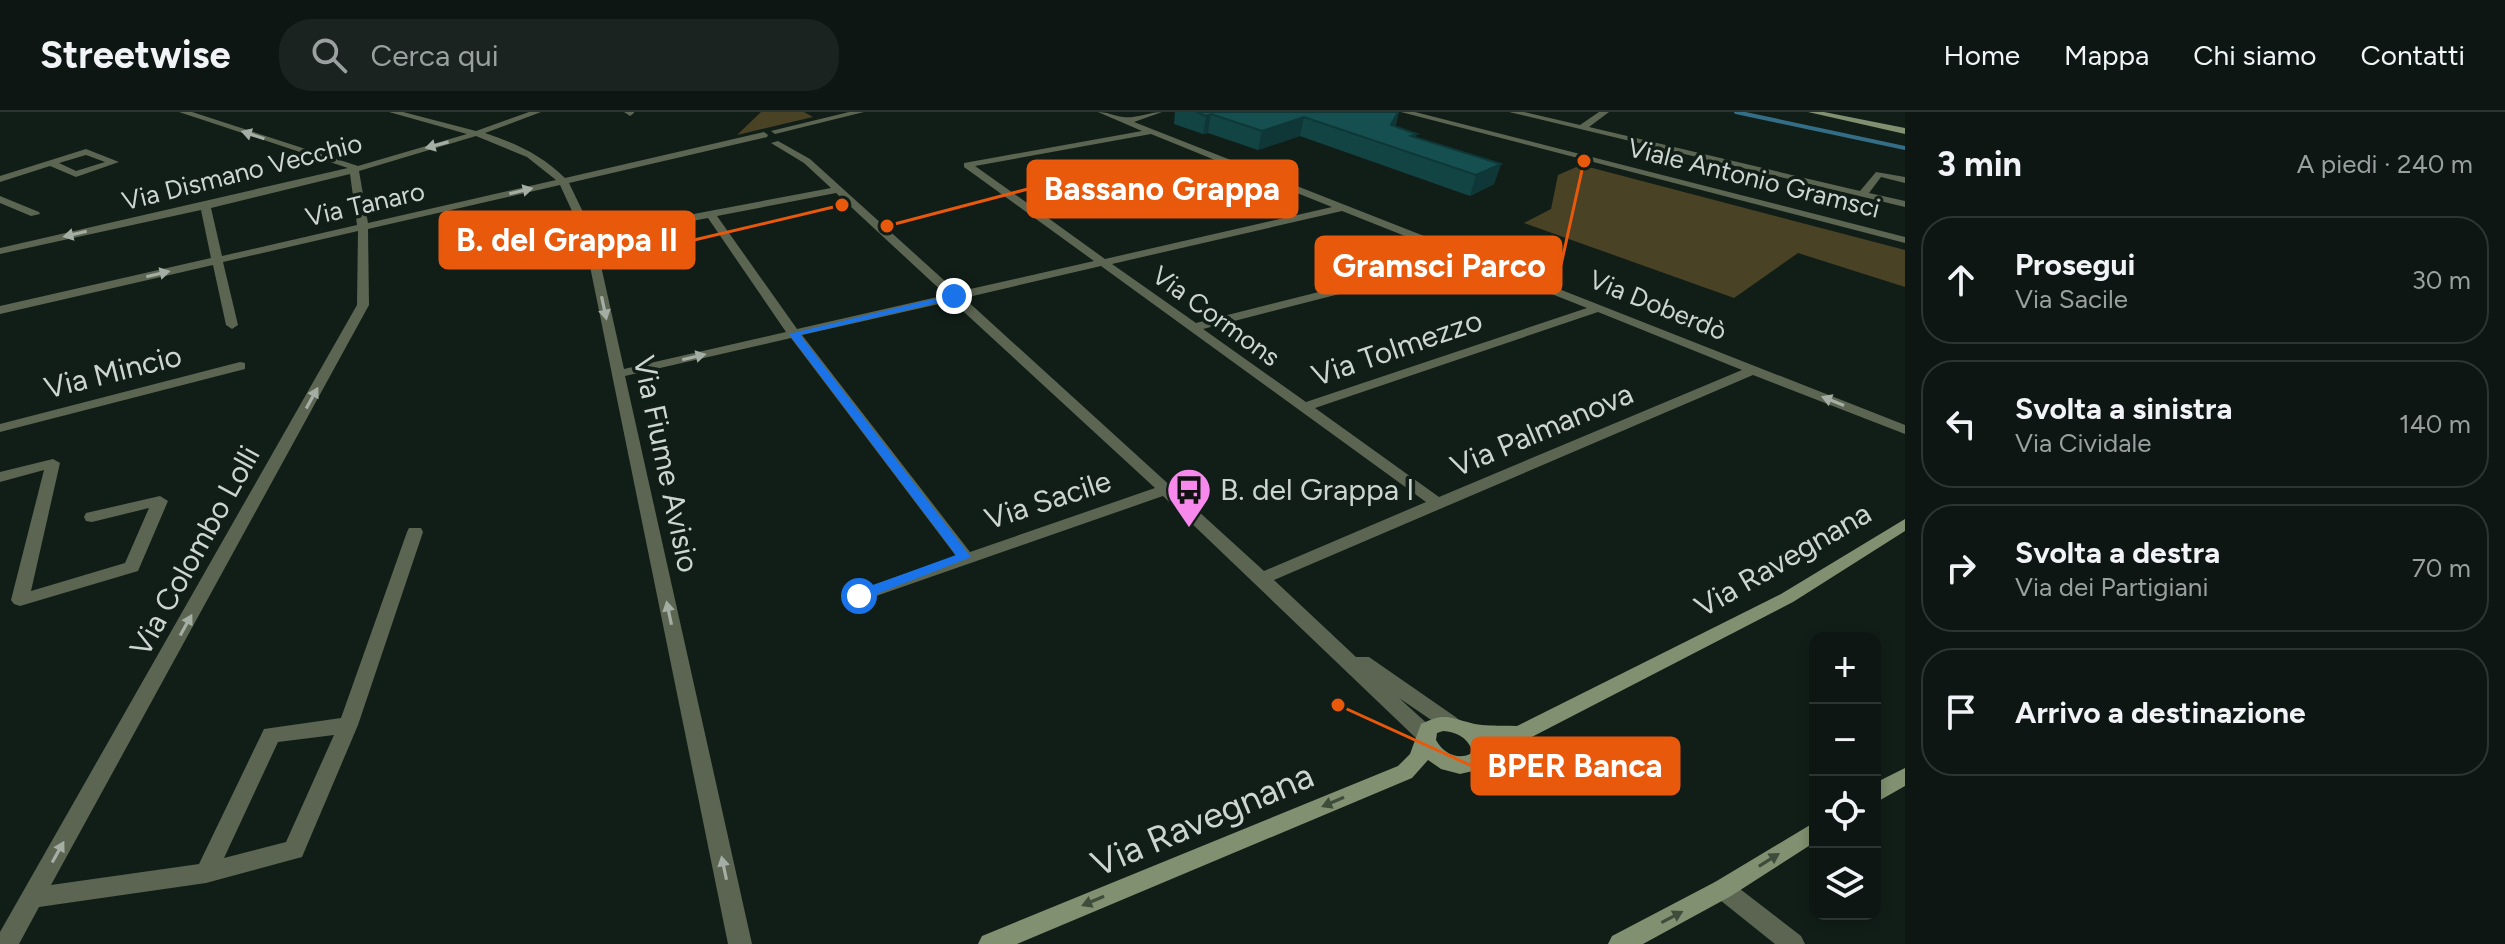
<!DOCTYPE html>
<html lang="it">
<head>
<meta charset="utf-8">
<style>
  body { margin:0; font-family:Figtree,sans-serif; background:#1b2320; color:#f1f3f6 }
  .controls { position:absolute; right:24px; bottom:24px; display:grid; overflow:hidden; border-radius:16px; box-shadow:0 4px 12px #0003 }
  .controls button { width:72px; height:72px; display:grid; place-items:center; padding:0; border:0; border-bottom:2px solid #2d3532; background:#0d1612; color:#f1f3f6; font:40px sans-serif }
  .stop { position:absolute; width:24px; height:24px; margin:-18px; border:6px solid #1a73e8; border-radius:50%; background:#fff }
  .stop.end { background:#1a73e8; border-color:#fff; box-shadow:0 2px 8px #0008 }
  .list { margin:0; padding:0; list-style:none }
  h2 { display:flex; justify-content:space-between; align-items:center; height:104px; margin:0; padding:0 32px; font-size:34px }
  h2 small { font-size:26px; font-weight:400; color:#9a9f9f }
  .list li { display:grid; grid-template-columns:52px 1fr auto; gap:24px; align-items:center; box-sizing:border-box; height:128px; margin:0 16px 16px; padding:0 16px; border:2px solid #2d3532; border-radius:32px }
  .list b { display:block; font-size:30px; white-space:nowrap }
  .list p { margin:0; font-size:26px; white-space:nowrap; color:#9a9f9f }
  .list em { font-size:26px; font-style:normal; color:#9a9f9f }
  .icon { flex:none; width:44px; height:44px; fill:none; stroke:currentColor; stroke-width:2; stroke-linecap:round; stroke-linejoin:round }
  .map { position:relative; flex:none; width:1905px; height:832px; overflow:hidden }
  header { display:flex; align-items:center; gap:48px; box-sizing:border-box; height:112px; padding:0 40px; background:#0d1612; border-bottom:2px solid #2d3532 }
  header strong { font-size:38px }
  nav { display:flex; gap:44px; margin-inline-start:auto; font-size:28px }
  .search { width:560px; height:72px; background:#1b2320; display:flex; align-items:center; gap:20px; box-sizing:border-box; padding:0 28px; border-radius:32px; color:#9a9f9f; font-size:30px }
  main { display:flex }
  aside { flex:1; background:#0d1612 }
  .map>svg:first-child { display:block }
  .green { fill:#4a4225 }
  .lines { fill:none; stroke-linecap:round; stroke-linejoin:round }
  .stream { stroke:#346d86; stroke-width:4 }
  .street { fill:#5c6551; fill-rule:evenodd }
  .secondary { fill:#819070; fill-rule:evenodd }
  .wall { fill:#134444 }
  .shaded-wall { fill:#0f3737 }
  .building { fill:#164f4f; stroke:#0f3737; stroke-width:2 }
  .oneway { fill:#a5aea4 }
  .oneway2 { fill:#3e4c3b }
  .route { fill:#1a73e8 }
  .labels { text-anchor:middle; stroke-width:7; stroke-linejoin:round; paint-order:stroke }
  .far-street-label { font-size:26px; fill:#cdd5d1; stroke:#111e18 }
  .street-label { font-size:30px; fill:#cdd5d1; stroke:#111e18 }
  .poi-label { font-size:30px; fill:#cdd5d1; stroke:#111e18; text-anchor:start }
  .near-street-label { font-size:36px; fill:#cdd5d1; stroke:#111e18 }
  .leader { fill:none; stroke:#e8590c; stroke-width:3 }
  .callout-dot { fill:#e8590c; stroke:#111e18; stroke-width:3 }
  .callout { fill:#e8590c; stroke:#e8590c; stroke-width:3 }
  .callout-label { font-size:32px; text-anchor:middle; font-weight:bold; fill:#fff }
</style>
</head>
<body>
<header>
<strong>Streetwise</strong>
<div class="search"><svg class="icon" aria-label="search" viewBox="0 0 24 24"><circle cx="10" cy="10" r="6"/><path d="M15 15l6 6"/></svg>Cerca qui</div>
<nav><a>Home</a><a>Mappa</a><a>Chi siamo</a><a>Contatti</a></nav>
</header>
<main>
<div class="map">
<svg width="1905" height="832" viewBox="0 0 1905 832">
  <rect width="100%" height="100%" fill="#111e18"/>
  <path class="green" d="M 761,0 L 804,0 L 813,5 L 737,23 Z
    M 1581,53 L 1905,138 L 1905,175 L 1798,141 L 1734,186 L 1524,111 L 1551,97 L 1558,63 Z"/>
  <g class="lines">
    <path class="stream" d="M 1736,0 L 1905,36"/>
    <path class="street" d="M 179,0 L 192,0 L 358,54 L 467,22 L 389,0 L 403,0 L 476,19 L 529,0 L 541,0 L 485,21 C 515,31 542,43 565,66 L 764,20 L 768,23 L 767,25 L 569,71 L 593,121 L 831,76 L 804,51 L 771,31 L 778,29 L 810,47 L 957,180 L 1094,149 L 964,55 L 964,51 L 1142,19 L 1098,0 C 1108,0 1114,4 1123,5 C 1134,7 1150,0 1162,0 L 1134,10 L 1905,313 L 1905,322 L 1753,263 L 1274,468 L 1356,545 L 1369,545 L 1457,606 L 1460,611 L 1457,616 L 1450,619 L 1443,616 L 1399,586 L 1432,616 L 1435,622 L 1432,628 L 1425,630 L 1418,628 L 1163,384 L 859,490 L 853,488 L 850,484 L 853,480 L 956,444 L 791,226 L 625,264 L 752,832 L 728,832 L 584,125 L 560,73 L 368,117 L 369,193 L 51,773 L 199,752 L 264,617 L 341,606 L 407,420 L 409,416 L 421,416 L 423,420 L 358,613 L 302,745 L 206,771 L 39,795 L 19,832 L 0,832 L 0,820 L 357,193 L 358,119 L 223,150 L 238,213 L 232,217 L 226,213 L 213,153 L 0,202 L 0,194 L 211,146 L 201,98 L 0,142 L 0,136 L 348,56 ZM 1151,22 L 1242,59 L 1037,98 L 975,54 ZM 476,24 L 527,45 L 556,68 L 368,111 L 359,59 ZM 350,62 L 357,113 L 222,144 L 211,96 ZM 1252,63 L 1332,95 L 1105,147 L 1044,103 ZM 836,81 L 946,183 L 797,217 L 717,104 ZM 1342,99 L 1458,145 L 1196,211 L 1112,152 ZM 708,106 L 786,220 L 624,257 L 595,127 ZM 1468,149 L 1587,196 L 1306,290 L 1203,217 ZM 1101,154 L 1426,390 L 1264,459 L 964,186 ZM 952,189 L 1155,376 L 970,440 L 802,223 ZM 1598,200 L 1742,258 L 1439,385 L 1315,296 ZM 334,623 L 286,730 L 224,746 L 278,630 Z
      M 624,0 L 634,0 L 634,1 L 630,4 Z
      M 849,0 L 864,0 L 775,22 L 771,19 Z
      M 1401,0 L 1415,0 L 1905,125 L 1905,131 Z
      M 1509,0 L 1524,0 L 1580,13 L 1599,0 L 1609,0 L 1589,15 L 1860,79 L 1876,60 L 1905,65 L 1905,71 L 1881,65 L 1869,81 L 1905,89 L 1905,95 Z
      M 86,37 L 119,50 L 76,65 L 50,54 L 0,70 L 0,64 ZM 86,43 L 105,50 L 76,59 L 59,51 Z
      M 0,84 L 39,100 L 40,102 L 31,104 L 0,91 Z
      M 240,250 L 245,251 L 245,257 L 0,320 L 0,312 Z
      M 53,347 L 60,351 L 31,479 L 125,451 L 149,396 L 92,410 L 86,409 L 84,405 L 86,401 L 160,384 L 168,389 L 138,459 L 20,494 L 14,492 L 11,488 L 44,358 L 0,370 L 0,360 Z
      M 1723,767 L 1731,770 L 1801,824 L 1805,832 L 1775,832 L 1715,784 L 1712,777 L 1715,770 Z"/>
    <path class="secondary" d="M 1808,0 L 1824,0 L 1905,16 L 1905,22 Z
      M 1905,407 L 1905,419 L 1793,490 L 1526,628 L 1477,658 L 1460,662 L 1441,657 L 1428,648 L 1412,666 L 1017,832 L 978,832 L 982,824 L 1398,654 L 1410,642 L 1421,612 C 1445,601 1447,605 1471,611 C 1485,615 1502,613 1517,614 L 1781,482 ZM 1443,619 C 1456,620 1467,625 1472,638 L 1470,642 C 1457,648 1443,641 1436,628 L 1437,621 Z
      M 1905,656 L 1905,674 L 1875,691 L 1875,671 Z
      M 1815,710 L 1815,730 L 1731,784 L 1643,832 L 1608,832 L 1612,824 L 1715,770 Z"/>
  </g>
  <path class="wall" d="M 1175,0 L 1399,0 L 1395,15 L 1417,22 L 1415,25 L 1501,52 L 1494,72 L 1470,84 L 1300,24 L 1258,38 L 1208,21 L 1203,22 L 1174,12 Z"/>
  <path class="shaded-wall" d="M 1398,0 L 1399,0 L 1396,13 L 1385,32 L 1391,13 Z
    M 1211,2 L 1208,21 L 1203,22 L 1206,4 Z
    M 1304,5 L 1300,24 L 1258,38 L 1262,19 Z
    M 1501,52 L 1494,72 L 1470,84 L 1476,63 Z"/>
  <path class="building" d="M 1196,0 L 1398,0 L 1391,13 L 1417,22 L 1411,24 L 1501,52 L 1476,63 L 1304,5 L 1262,19 L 1211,2 L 1206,4 Z"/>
  <defs><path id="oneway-solid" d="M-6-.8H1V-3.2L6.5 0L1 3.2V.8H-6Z" transform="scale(2)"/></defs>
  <g class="oneway">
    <use href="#oneway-solid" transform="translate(253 23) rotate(-162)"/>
    <use href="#oneway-solid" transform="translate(437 33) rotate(165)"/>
    <use href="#oneway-solid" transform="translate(521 79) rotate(-13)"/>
    <use href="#oneway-solid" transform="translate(75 122) rotate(167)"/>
    <use href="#oneway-solid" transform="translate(158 162) rotate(-13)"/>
    <use href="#oneway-solid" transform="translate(604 196) rotate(78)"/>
    <use href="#oneway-solid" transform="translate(694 245) rotate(-13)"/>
    <use href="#oneway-solid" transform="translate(312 286) rotate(-61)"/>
    <use href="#oneway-solid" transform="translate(1833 289) rotate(-158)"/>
    <use href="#oneway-solid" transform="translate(669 501) rotate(-102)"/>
    <use href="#oneway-solid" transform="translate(186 513) rotate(-61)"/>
    <use href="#oneway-solid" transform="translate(58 740) rotate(-61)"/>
    <use href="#oneway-solid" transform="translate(724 756) rotate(-102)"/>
  </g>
  <g class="oneway2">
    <use href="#oneway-solid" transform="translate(1333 690) rotate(157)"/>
    <use href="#oneway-solid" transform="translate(1769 748) rotate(-32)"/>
    <use href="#oneway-solid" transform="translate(1093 789) rotate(157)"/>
    <use href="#oneway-solid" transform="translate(1672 805) rotate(-28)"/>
  </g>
  <path class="route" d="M 954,182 L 958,186 L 800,223 L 971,445 L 864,487 L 854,487 L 854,480 L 956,443 L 789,222 Z"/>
  <defs>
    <g id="bus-pin" transform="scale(2.3)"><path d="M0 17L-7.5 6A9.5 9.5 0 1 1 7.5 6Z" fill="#f788ec" stroke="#111e18"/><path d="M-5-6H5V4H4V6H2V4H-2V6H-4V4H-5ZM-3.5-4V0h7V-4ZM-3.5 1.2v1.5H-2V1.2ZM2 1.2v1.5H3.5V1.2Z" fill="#111"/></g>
  </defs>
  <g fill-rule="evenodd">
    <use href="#bus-pin" x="1189" y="378"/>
  </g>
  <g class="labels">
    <g class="far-street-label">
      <text transform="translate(242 60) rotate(-14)" y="9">Via Dismano Vecchio</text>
      <text transform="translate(1754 66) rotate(14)" y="9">Viale Antonio Gramsci</text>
      <text transform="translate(365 92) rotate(-13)" y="9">Via Tanaro</text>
      <text transform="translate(1658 193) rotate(22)" y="9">Via Doberdò</text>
      <text transform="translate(1216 204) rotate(36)" y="9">Via Cormons</text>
    </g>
    <g class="street-label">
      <text transform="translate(1397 236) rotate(-19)" y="10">Via Tolmezzo</text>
      <text transform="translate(113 260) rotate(-14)" y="10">Via Mincio</text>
      <text transform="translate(1542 318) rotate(-23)" y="10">Via Palmanova</text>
      <text transform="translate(666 352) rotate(78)" y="10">Via Fiume Avisio</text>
      <text transform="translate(1048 388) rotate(-18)" y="10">Via Sacile</text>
      <text transform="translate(195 439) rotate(-61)" y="10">Via Colombo Lolli</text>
      <text transform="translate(1783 448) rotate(-30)" y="10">Via Ravegnana</text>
    </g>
    <g class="poi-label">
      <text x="1220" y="388">B. del Grappa I</text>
    </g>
    <g class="near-street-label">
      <text transform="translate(1202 707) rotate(-23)" y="13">Via Ravegnana</text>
    </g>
  </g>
  <path class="leader" d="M887 114L1028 77M842 93L694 128M1584 49L1561 153M1338 593L1472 654"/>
  <g class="callout-dot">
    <circle cx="887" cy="114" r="8"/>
    <circle cx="842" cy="93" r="8"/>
    <circle cx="1584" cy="49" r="8"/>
    <circle cx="1338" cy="593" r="8"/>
  </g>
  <g class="callout">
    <rect x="1028" y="49" width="269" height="56" rx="8"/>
    <rect x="440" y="100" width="254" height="56" rx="8"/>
    <rect x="1316" y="125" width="245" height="56" rx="8"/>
    <rect x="1472" y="626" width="207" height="56" rx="8"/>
  </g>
  <g class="callout-label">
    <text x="1162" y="88">Bassano Grappa</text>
    <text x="567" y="139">B. del Grappa II</text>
    <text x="1439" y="165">Gramsci Parco</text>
    <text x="1575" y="665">BPER Banca</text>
  </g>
</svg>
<div class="controls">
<button>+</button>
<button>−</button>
<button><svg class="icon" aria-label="locate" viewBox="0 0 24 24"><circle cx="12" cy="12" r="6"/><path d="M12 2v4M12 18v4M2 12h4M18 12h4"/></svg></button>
<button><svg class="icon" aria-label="layers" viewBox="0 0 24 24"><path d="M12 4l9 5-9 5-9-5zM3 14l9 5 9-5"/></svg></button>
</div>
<div class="stop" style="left:859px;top:484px"></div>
<div class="stop end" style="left:954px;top:184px"></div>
</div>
<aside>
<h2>3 min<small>A piedi · 240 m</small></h2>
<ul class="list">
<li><svg class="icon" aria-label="ahead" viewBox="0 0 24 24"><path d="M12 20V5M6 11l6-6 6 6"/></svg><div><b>Prosegui</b><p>Via Sacile</p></div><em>30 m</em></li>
<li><svg class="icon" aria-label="left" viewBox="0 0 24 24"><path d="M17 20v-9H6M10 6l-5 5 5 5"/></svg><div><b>Svolta a sinistra</b><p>Via Cividale</p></div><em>140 m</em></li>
<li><svg class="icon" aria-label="right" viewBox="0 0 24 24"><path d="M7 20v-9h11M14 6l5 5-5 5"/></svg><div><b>Svolta a destra</b><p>Via dei Partigiani</p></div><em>70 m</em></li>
<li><svg class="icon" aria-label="arrive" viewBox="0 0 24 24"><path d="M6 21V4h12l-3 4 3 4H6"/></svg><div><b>Arrivo a destinazione</b></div></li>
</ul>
</aside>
</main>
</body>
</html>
